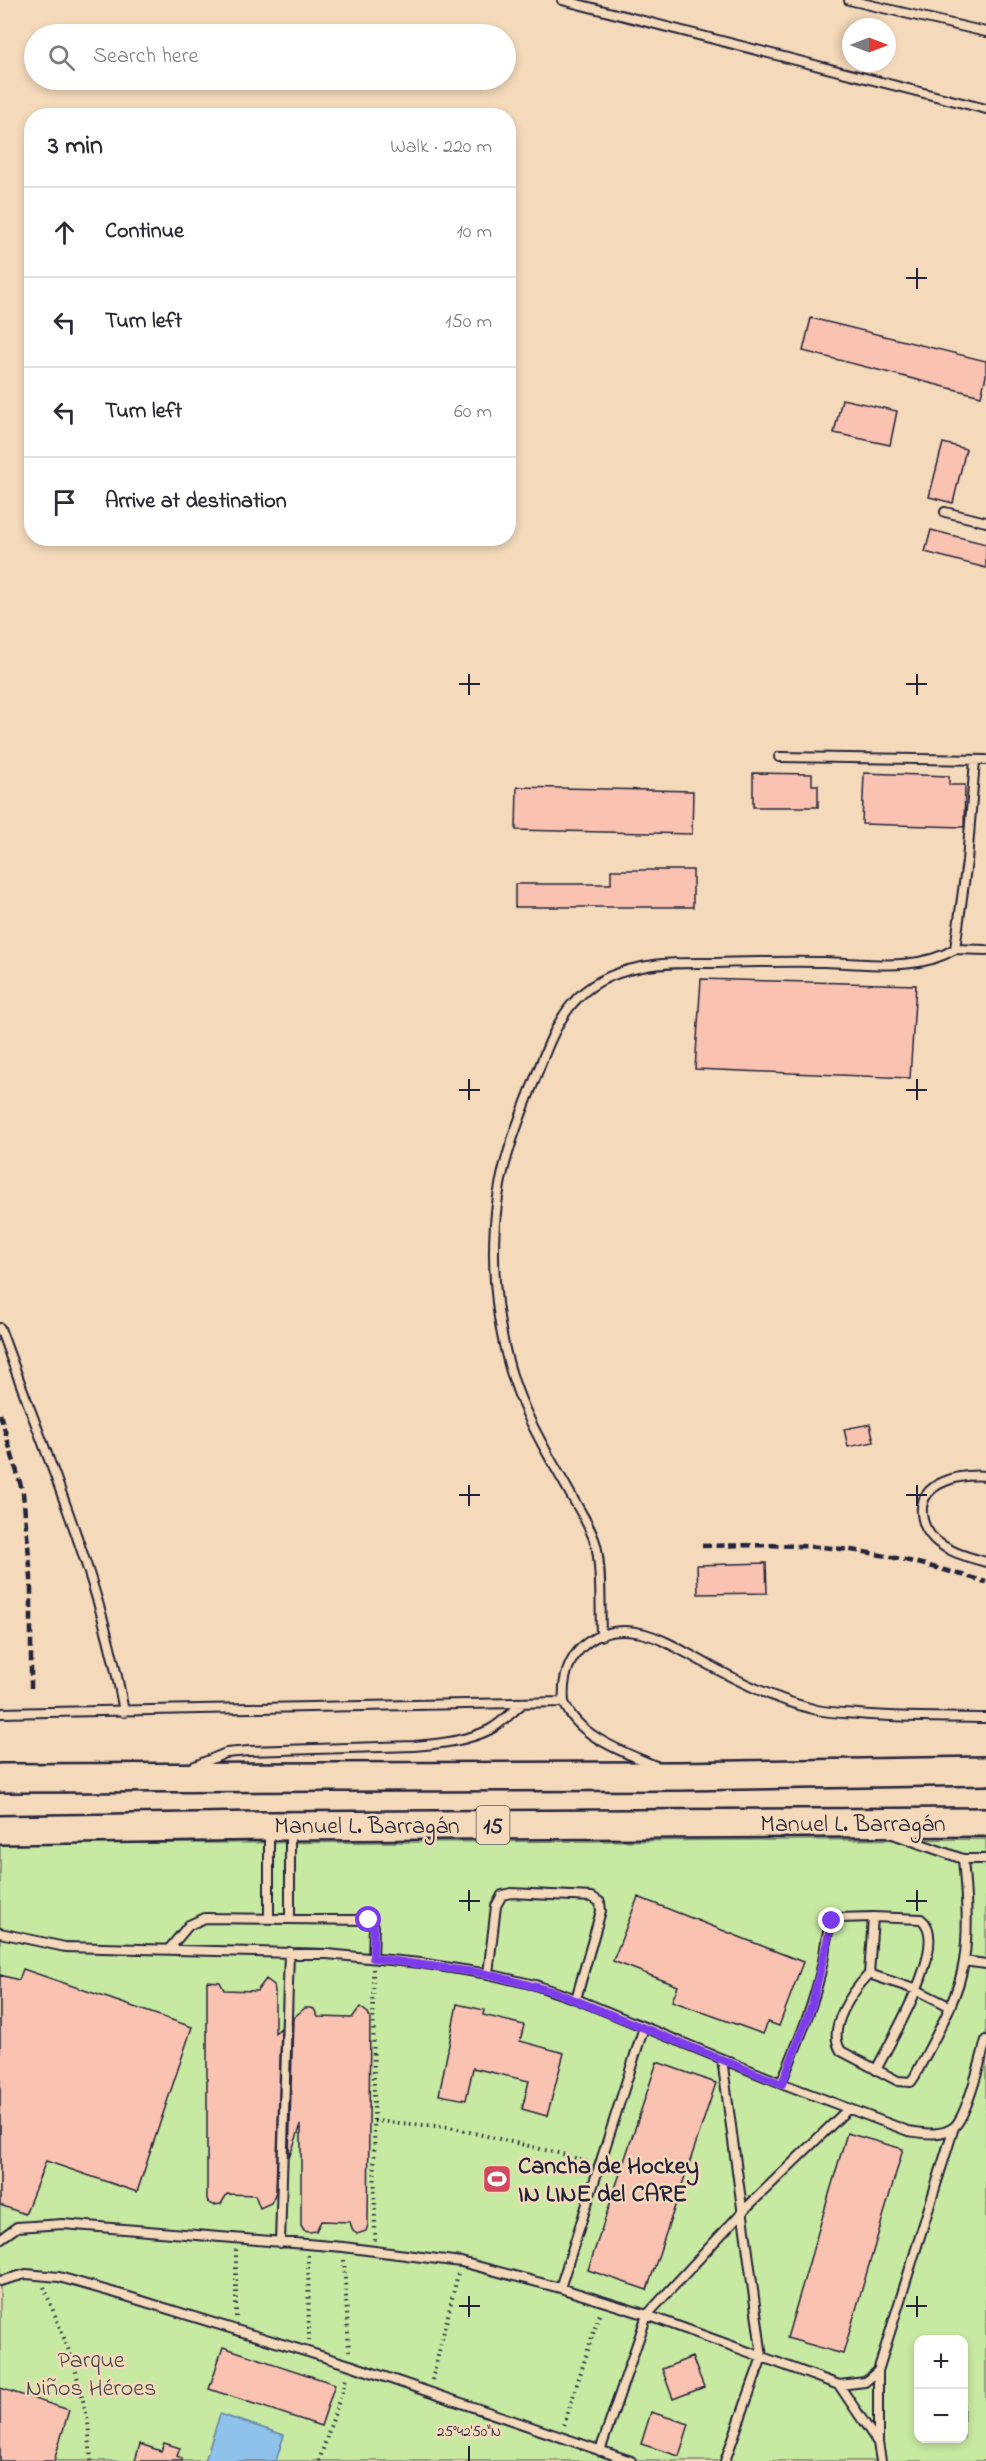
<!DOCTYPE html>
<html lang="en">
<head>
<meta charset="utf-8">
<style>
  body { margin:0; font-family:"Indie Flower",sans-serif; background:#f2f2f3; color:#2b2b33 }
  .controls { position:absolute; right:18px; bottom:18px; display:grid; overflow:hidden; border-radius:12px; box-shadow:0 3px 9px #0003 }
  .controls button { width:54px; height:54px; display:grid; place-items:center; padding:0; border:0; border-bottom:2px solid #e1e1e2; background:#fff; color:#2b2b33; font:30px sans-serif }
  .compass { position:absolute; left:842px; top:18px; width:54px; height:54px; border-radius:50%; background:#fff; box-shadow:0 3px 9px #0003; rotate:90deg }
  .stop { position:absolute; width:18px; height:18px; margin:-14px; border:4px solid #7c3aed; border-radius:50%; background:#fff }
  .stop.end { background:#7c3aed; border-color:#fff; box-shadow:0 2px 6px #0008 }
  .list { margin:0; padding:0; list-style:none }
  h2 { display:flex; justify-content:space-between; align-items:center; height:78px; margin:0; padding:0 24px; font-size:26px }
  h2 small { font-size:20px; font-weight:400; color:#7c7c81 }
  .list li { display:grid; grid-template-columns:39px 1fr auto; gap:18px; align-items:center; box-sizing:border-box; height:90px; padding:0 24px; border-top:2px solid #e1e1e2 }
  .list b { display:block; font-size:22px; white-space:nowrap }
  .list em { font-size:20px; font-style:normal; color:#7c7c81 }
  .icon { flex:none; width:33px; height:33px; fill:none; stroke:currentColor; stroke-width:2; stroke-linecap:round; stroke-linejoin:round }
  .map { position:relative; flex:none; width:986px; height:2461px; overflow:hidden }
  .search { position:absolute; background:#fff; box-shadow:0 3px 9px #0003; left:24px; top:24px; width:492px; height:66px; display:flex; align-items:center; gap:15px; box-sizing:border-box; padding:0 21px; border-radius:33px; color:#7c7c81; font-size:22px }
  .panel { position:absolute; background:#fff; box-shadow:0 3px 9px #0003; left:24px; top:108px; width:492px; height:438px; border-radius:24px }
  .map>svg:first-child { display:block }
  .green { fill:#c7e9a1; stroke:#74866e; stroke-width:1.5; fill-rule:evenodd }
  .water { fill:#8ec2eb; stroke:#6382a5; stroke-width:1.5 }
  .building { fill:#fac2b1; stroke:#22223b; stroke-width:1.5 }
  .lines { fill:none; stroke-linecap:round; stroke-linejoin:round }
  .lane-casing { stroke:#22223b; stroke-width:12 }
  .highway-casing { stroke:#22223b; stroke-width:32 }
  .path { stroke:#22223b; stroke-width:4; stroke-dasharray:1.5 4.5; stroke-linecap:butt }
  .lane { stroke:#f4d9ba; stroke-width:8 }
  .highway { stroke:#f4d9ba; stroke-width:27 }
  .rail { stroke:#22223b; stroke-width:4.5; stroke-dasharray:9 4.5; stroke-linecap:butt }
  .route { stroke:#7c3aed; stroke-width:8 }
  .ticks { fill:none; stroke:#22223b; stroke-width:2 }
  .labels { text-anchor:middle; stroke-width:5; stroke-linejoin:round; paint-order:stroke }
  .shield { fill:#f4d9ba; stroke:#615961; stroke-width:1.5 }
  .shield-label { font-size:22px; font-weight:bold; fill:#22223b }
  .street-label { font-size:24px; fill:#22223b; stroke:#f4d9ba }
  .poi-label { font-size:24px; font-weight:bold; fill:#22223b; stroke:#f4d9ba; text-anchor:start }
  .park-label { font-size:24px; fill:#434a4f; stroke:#f4d9ba }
  .ticks-label { font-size:15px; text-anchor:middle; fill:#22223b; stroke:#f4d9ba; stroke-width:5; stroke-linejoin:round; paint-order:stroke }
</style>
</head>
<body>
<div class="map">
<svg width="986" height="2461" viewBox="0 0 986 2461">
  <rect width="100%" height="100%" fill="#f4d9ba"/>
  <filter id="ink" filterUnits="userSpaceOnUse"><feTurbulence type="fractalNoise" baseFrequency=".0167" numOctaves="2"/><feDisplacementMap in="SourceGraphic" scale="12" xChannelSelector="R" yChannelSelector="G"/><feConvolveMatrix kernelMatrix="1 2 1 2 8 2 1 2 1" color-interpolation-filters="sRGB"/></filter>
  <g filter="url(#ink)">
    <path class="green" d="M 986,1839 L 986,2461 L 0,2461 L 0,1844 ZM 918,2340 L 964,2340 L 964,2438 L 918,2438 Z"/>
    <path class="water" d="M 220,2414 L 284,2435 L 276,2461 L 205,2461 Z"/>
    <path class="building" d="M 811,318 L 986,361 L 986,376 L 981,396 L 803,351 Z
      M 842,399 L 897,411 L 890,445 L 834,433 Z
      M 943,443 L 966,449 L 953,503 L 929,497 Z
      M 931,530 L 986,544 L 986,568 L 925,552 Z
      M 753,773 L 812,774 L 812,785 L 818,785 L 818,807 L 753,807 Z
      M 864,773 L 949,776 L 949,785 L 965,785 L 964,827 L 862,824 Z
      M 517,787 L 693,791 L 692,834 L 516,830 Z
      M 611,870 L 693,870 L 693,907 L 515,907 L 515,884 L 611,884 Z
      M 701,979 L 916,985 L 910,1078 L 695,1069 Z
      M 870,1424 L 874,1442 L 848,1447 L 844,1429 Z
      M 766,1563 L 767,1593 L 698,1594 L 697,1565 Z
      M 638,1897 L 803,1962 L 779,2026 L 768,2022 L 763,2034 L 672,2001 L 678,1986 L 613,1961 Z
      M 23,1969 L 192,2027 L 137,2192 L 46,2161 L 25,2214 L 0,2205 L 0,1975 L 19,1980 Z
      M 266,1979 L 274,1985 L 275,1991 L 275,2033 L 281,2028 L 276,2192 L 271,2203 L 260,2208 L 255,2195 L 227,2194 L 221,2204 L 214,2205 L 209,2203 L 207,2199 L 207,1981 L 220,1982 L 224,1990 L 257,1991 Z
      M 457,2004 L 484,2010 L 483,2015 L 524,2025 L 520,2041 L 564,2053 L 547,2116 L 522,2109 L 529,2081 L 473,2068 L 466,2100 L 439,2095 Z
      M 360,2007 L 368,2013 L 370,2018 L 368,2225 L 366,2231 L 357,2234 L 353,2231 L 350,2222 L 321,2221 L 316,2231 L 309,2232 L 304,2231 L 301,2226 L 301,2125 L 289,2158 L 293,2018 L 305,2008 L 310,2008 L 314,2009 L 318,2017 L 352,2018 Z
      M 657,2062 L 716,2083 L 647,2290 L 588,2270 Z
      M 847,2133 L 903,2149 L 843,2354 L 787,2338 Z
      M 223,2347 L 335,2384 L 321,2426 L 209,2389 Z
      M 692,2357 L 704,2387 L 673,2399 L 662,2369 Z
      M 0,2388 L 69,2410 L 54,2461 L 0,2461 Z
      M 651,2412 L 689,2424 L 679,2456 L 641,2444 Z
      M 164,2443 L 180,2448 L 177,2456 L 182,2458 L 182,2461 L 135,2461 L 140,2444 L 161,2451 Z"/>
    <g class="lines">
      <g class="lane-casing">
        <path id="lane" d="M 562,0 L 986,109
          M 849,0 L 986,32
          M 945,512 L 986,522
          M 779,757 L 986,760
          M 975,760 L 967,861 L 955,949 L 986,950
          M 0,1328 C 45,1454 101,1579 124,1712
          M 986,1476 C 961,1474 919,1481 922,1514 C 923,1524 928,1533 934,1539 C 948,1552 968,1557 986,1562
          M 601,1636 C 600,1610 602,1570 596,1545 C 591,1528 581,1512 572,1497 C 556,1468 537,1438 524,1407 C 497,1346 488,1263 498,1197 C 504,1156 520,1117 535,1079 C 558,1018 573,980 642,967 C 667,962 693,963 717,963 C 753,962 789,961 824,962 C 868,963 917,972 955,949
          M 564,1702 C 578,1737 624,1752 656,1766
          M 0,1713 L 564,1702 C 560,1654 594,1623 641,1633 C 663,1638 684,1652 703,1662 C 740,1682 776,1700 817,1710 C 830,1713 845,1713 858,1714 C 901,1718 943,1717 986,1718
          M 190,1768 L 226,1753 L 249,1751 L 414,1746 C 439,1744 466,1741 489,1730 C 501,1724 512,1712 523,1703
          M 890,1833 L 963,1859 L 986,1859
          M 873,1917 L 921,1919 C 952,1942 889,2043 876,2070
          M 269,1918 L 269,1830
          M 290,1918 L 290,1830
          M 0,1933 L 65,1947 L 327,1954 L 420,1963 L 488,1974 L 535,1985 L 576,1999 L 781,2083 L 908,2131 C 923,2133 941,2137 954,2127 C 967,2116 981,2059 986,2040
          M 169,1949 L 189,1925 L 205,1918 L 369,1920 L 374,1926 L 373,1958
          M 964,1961 L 986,1964
          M 488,1974 L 496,1906 L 502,1895 L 511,1893 L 592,1897 L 600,1902 L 601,1911 L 576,1999
          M 949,2006 L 917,1990 L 869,1974 C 853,1991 826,2028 841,2051 L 898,2081 L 911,2082 L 915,2076 C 933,2040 958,2001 964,1961 C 969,1928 966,1892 963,1859
          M 722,2059 L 762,2357 L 725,2461
          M 781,2083 C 798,2043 815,2003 823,1961 C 826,1947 825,1927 837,1918 L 873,1917 L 869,1974
          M 0,2239 L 17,2227 L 63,2224 L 343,2247 L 461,2262 L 560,2288 L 647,2315 L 839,2385 L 865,2382 L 878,2371 L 954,2127
          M 280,2243 L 289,1952
          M 0,2281 L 26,2274 L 59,2277 L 126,2296 L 350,2365 L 631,2461
          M 560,2288 L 644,2027
          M 878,2371 L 878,2443 L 881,2461
          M 839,2385 L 878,2443
          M 600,2451 L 647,2315 L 743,2211 L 848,2109"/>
      </g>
      <g class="highway-casing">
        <path id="highway" d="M 0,1778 L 680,1776 L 986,1771
          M 0,1830 L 269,1826 L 986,1822"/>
      </g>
      <path class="path" d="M 373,1969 L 375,2241
        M 374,2121 L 449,2127 L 566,2155 L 587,2162
        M 308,2255 L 309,2340
        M 344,2260 L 349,2351
        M 44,2287 L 74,2364 L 88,2421 L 91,2461
        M 236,2317 L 236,2249
        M 432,2380 L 458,2274
        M 564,2425 L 600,2312
        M 319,2461 L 347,2376"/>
      <use href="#lane" class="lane"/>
      <use href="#highway" class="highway"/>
      <path class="rail" d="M 0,1414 L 23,1493 L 31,1577 L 31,1688
        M 702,1546 C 752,1545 801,1544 851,1550 C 896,1556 942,1569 986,1582"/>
    </g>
  </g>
  <g class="lines" filter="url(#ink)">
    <path class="route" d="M 369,1920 L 374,1926 L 373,1958 L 488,1974 L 555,1992 L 782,2084 L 812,2005 L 832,1921"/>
  </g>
  <path class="ticks" d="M 917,268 L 917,289M 906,278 L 927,278M 469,674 L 469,695M 917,674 L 917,695M 459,684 L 480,684M 906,684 L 927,684M 469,1079 L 469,1100M 917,1079 L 917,1100M 459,1090 L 480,1090M 906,1090 L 927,1090M 469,1485 L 469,1506M 917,1485 L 917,1506M 459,1495 L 480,1495M 906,1495 L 927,1495M 469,1890 L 469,1911M 917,1890 L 917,1911M 459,1901 L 480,1901M 906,1901 L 927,1901M 469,2296 L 469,2317M 917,2296 L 917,2317M 459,2306 L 480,2306M 906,2306 L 927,2306M 469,2446 L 469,2461"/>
  <defs>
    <g id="stadium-square" transform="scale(1.5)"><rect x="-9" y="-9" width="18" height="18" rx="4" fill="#d1495b" stroke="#f4d9ba"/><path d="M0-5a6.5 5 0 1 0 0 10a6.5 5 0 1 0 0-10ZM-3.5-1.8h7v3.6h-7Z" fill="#fff"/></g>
  </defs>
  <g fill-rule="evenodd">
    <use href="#stadium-square" x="497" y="2179"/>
  </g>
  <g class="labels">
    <rect class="shield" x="476.5" y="1806" width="33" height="38" rx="4.5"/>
    <g class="shield-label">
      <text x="493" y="1833">15</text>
    </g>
    <g class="street-label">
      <text x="853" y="1831">Manuel L. Barragán</text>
      <text x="367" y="1833">Manuel L. Barragán</text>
    </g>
    <g class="poi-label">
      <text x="518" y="2173">Cancha de Hockey<tspan x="518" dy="28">IN LINE del CARE</tspan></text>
    </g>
    <g class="park-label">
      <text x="91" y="2367">Parque<tspan x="91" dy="28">Niños Héroes</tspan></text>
    </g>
  </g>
  <g class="ticks-label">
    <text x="469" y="2436">25°42'50"N</text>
  </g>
</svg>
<div class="controls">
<button>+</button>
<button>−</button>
</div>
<svg class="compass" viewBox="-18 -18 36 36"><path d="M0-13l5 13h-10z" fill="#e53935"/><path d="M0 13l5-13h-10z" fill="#7c7c81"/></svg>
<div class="stop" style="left:369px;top:1920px"></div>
<div class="stop end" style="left:832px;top:1921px"></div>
<div class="search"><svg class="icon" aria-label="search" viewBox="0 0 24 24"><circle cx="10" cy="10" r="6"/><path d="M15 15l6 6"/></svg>Search here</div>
<section class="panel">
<h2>3 min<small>Walk · 220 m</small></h2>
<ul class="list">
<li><svg class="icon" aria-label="ahead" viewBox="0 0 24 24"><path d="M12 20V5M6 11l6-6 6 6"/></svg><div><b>Continue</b></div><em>10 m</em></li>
<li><svg class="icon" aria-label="left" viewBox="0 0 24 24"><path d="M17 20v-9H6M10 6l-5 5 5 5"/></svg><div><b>Turn left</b></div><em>150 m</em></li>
<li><svg class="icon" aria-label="left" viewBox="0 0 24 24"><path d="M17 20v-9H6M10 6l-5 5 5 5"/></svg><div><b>Turn left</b></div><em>60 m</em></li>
<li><svg class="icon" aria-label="arrive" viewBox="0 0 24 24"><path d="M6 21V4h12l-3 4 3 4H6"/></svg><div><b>Arrive at destination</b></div></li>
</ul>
</section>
</div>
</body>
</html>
